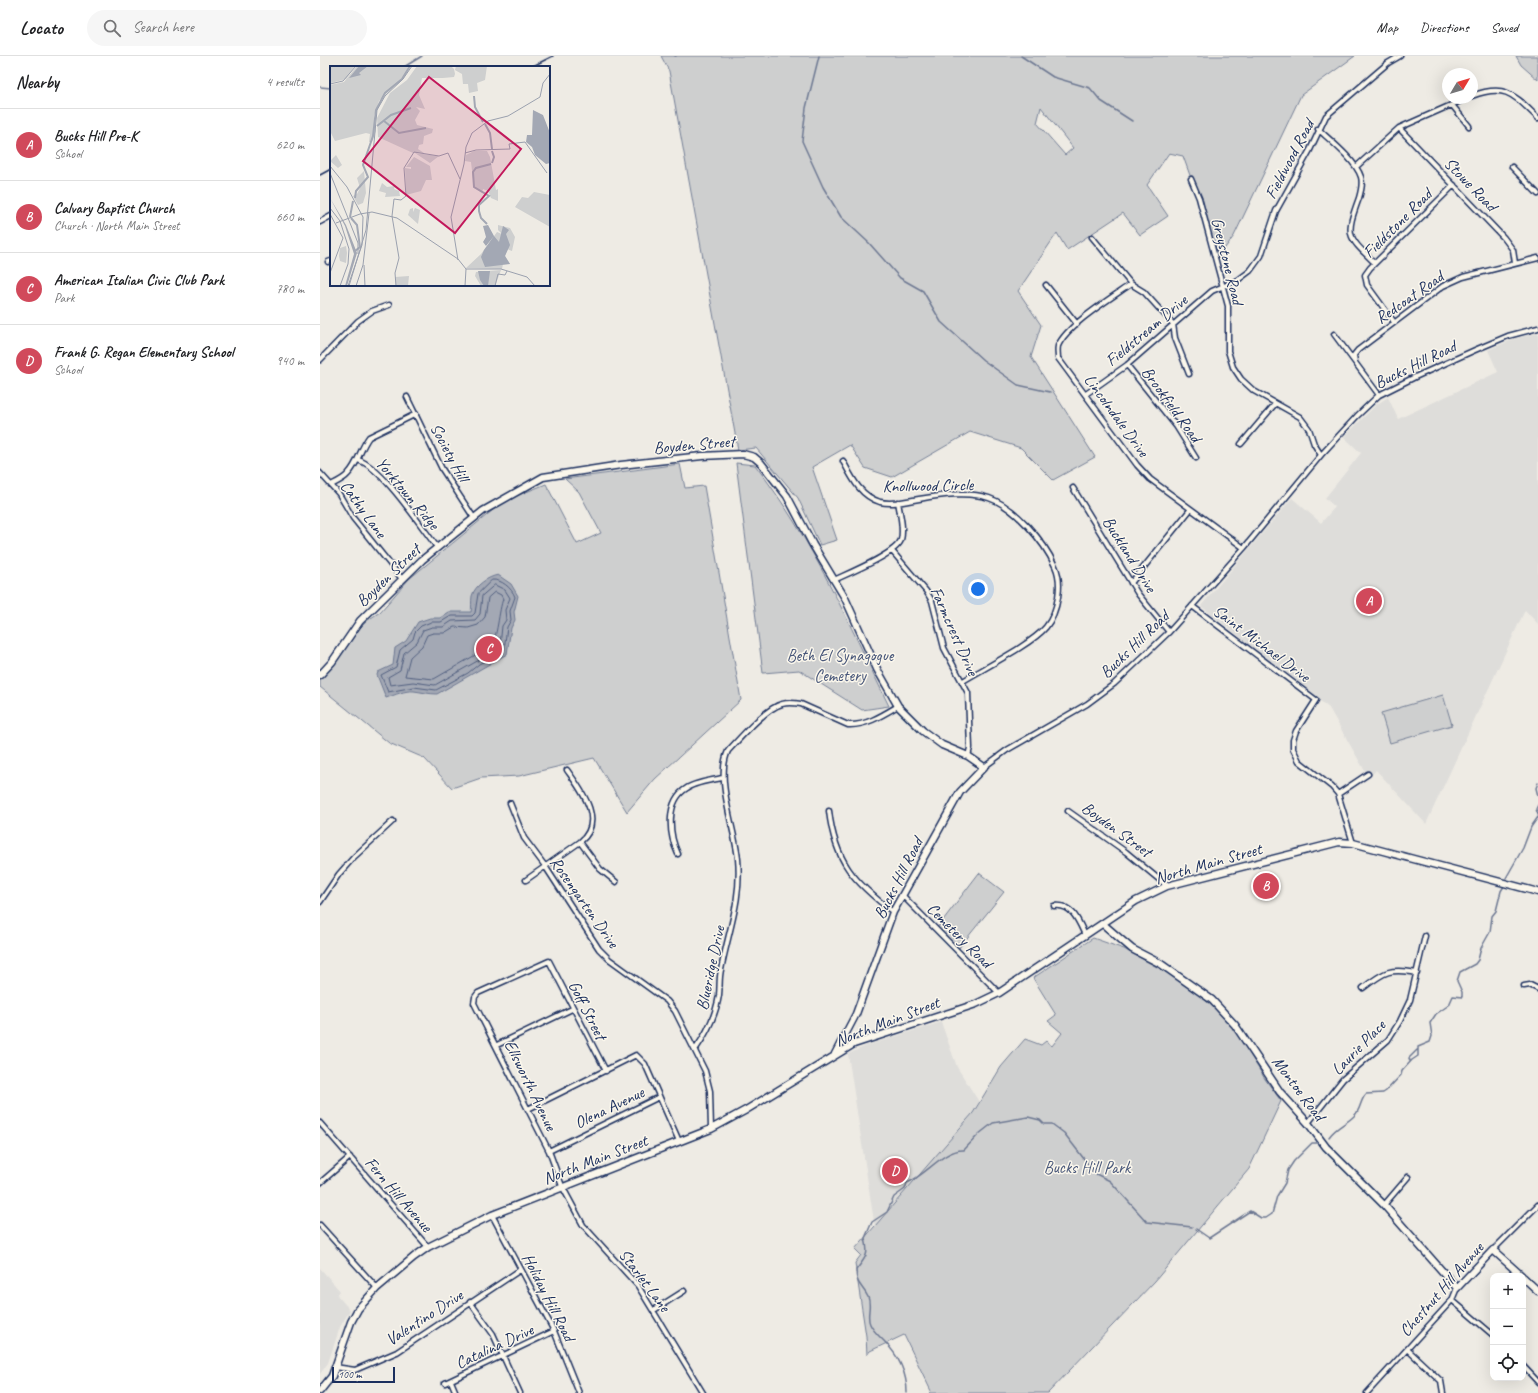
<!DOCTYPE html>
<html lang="en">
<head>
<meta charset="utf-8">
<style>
  body { margin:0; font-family:Caveat,sans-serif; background:#f6f6f6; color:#202124 }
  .controls { position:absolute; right:12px; bottom:12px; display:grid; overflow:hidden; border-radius:8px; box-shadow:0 4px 16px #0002 }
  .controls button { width:36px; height:36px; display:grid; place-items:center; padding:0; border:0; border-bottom:1px solid #e0e0e0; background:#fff; color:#202124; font:20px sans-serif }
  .compass { position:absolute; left:1122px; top:12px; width:36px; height:36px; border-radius:50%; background:#fff; box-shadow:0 4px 16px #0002; rotate:52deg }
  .scale { position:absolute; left:12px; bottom:10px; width:63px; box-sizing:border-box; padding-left:4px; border:2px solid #1b2f5e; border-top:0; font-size:11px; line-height:14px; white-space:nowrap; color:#1b2f5e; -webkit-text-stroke:3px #fbf7ec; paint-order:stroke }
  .you { position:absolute; left:658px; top:533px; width:14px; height:14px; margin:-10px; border:3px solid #fff; border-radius:50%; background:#1a73e8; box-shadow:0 0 0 6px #1a73e833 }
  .badge { display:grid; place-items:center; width:26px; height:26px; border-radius:50%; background:#d1495b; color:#fff; font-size:13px; font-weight:700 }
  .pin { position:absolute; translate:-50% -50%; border:2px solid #fff; box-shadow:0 1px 4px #0006 }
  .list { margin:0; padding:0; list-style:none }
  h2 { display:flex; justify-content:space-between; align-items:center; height:52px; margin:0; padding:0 16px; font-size:17px }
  h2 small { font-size:13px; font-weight:400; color:#757577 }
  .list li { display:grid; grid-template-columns:26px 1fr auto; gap:12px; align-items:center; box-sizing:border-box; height:72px; padding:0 16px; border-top:1px solid #e0e0e0 }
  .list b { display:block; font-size:15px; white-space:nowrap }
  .list p { margin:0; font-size:13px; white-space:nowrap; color:#757577 }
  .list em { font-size:13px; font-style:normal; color:#757577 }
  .icon { flex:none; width:22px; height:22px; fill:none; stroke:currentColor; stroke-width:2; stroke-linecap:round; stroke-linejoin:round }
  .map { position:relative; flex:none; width:1218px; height:1337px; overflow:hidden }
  header { display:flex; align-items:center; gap:24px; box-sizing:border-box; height:56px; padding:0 20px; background:#fff; border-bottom:1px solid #e0e0e0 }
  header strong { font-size:19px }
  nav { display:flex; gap:22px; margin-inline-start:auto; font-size:14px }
  .search { width:280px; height:36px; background:#f6f6f6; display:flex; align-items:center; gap:10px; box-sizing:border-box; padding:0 14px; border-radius:22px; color:#757577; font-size:15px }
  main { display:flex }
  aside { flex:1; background:#fff }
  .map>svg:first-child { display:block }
  .built { fill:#deddda }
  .green { fill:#cecfcf; stroke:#747f96; fill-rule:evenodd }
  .water { fill:#a3a8b4; stroke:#6d7892 }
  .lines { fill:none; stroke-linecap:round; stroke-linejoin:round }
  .shore { stroke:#515f80; stroke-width:1 }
  .stream { stroke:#6d7892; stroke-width:1.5 }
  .street-casing { stroke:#1b2f5e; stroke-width:7 }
  .secondary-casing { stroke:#1b2f5e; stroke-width:9 }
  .street { stroke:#fbf7ec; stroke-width:4 }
  .secondary { stroke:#fbf7ec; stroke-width:6 }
  .rail { stroke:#1b2f5e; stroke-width:1.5 }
  .labels { text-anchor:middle; stroke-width:3; stroke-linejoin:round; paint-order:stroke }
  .street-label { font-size:17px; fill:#1b2f5e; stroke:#fbf7ec }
  .park-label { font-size:17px; fill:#48577a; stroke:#fbf7ec }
  .inset-river { fill:none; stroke:#a3a8b4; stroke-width:2 }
  .inset-road { fill:none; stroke:#9aa0ae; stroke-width:1 }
  .view { fill:#c2185b; fill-opacity:0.15; stroke:#c2185b; stroke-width:2 }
  .inset-edge { fill:none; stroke:#1b2f5e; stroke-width:2 }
</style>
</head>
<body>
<header>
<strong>Locato</strong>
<div class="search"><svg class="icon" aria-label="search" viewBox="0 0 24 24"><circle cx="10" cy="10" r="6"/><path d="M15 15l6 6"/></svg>Search here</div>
<nav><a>Map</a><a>Directions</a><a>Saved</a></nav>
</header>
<main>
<aside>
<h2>Nearby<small>4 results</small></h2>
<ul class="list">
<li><span class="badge">A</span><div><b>Bucks Hill Pre-K</b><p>School</p></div><em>620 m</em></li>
<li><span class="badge">B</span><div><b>Calvary Baptist Church</b><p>Church · North Main Street</p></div><em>660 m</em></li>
<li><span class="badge">C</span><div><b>American Italian Civic Club Park</b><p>Park</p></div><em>780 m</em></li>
<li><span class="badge">D</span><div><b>Frank G. Regan Elementary School</b><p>School</p></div><em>940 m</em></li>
</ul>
</aside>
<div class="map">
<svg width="1218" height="1337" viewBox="0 0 1218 1337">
  <rect width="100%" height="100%" fill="#eeebe4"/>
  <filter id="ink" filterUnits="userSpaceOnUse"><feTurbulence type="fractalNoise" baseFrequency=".025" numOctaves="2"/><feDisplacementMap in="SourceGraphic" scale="8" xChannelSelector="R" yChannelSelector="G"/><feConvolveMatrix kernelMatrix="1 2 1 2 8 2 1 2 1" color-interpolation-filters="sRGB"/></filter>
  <g filter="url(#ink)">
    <path class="built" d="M 1218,277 L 1218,568 L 1205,554 L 1106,768 L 1056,714 L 1049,722 L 1009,652 L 881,550 L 972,442 L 1001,467 L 1015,451 L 1005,442 L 1041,397 L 1024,381 L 1056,349 L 1068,341 L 1078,363 L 1178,316 L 1168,294 L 1196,282 Z
      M 621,966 L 637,1011 L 659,1046 L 653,1057 L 555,1172 L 528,998 L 548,989 Z
      M 0,1212 L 20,1235 L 17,1239 L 30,1254 L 20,1271 L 8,1307 L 0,1318 Z"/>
    <path class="green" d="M 341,0 L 1035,0 L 981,39 L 914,180 L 899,200 L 863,100 L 849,97 L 827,129 L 848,160 L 820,179 L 803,157 L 747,194 L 737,177 L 698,235 L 721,269 L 711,301 L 775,401 L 733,424 L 701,392 L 650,376 L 572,421 L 545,412 L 530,389 L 492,411 L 517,484 L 500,489 L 478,442 L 436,392 L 418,394 L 349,15 ZM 721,51 L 753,92 L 745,99 L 717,67 Z
      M 1196,0 L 1218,0 L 1218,24 L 1201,9 Z
      M 416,407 L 435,409 C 492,482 529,568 569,650 L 542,654 L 479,614 L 443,617 Z
      M 360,408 L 365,432 L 384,430 L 421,644 L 335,723 L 307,756 L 274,702 L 199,720 L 161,722 L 132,732 L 104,702 L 69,687 L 0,631 L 0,622 L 15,607 L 33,579 L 48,564 L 60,556 L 89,523 L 184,445 L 226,428 L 257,488 L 281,477 L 259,436 L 245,423 Z
      M 1123,639 L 1132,669 L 1070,687 L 1061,657 Z
      M 659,817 L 684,836 L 639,892 L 617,872 Z
      M 773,882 L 804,893 L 866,927 L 910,966 L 945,1023 L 961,1045 L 929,1113 L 835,1225 L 728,1337 L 609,1337 L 611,1335 L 584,1279 L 550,1295 L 547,1299 L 546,1280 L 535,1207 L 541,1199 L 535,1193 L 653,1057 L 681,1011 L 705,983 L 721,989 L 726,985 L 732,990 L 742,977 L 728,965 L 736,959 L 713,922 Z"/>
    <path class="water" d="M 178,519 L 191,528 L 198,540 L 194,556 L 195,564 L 191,572 L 187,598 L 117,638 C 109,638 102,636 94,635 C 85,634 75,639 66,642 L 57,619 L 58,616 L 73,609 L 75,592 L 86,585 L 98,566 L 110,562 L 120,562 L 129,556 L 151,556 C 152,551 151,546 152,540 C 155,529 168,521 178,519 Z"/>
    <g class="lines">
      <path class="shore" d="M 172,524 C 181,523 192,532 195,541 L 190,555 L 191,564 L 187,571 L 184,594 L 159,608 L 148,617 L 116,634 L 94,631 L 68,636 L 61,619 L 76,611 L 80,594 L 93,583 L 95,576 L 101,570 L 111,566 L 121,566 L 131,560 L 152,560 L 155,557 L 158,538 Z
        M 175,529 L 185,534 L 190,542 L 185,554 L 186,564 L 182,570 L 180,590 L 175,595 L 115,629 L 93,626 L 70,629 L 68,621 L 80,614 L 84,597 L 97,586 L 103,574 L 112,571 L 123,571 L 132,565 L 155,564 L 160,558 L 162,540 Z
        M 175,536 L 181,539 L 183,543 C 179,553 177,584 171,590 L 114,623 L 85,620 L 90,601 L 102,590 L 107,579 L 113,577 L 124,577 L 134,571 L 148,572 L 158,569 L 165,561 L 168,542 Z"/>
      <path class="stream" d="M 355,0 L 356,0
        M 499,0 L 486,52 L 482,85 L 503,131 L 521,161 L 549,187 L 580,222 L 603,235 L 621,266 L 663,304 L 698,329 L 730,336
        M 701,0 L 733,21 L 770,32 L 781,45 L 812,65
        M 84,11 L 102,0
        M 0,31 L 11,32
        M 1218,727 L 1216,732 L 1218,740
        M 1218,749 L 1216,753 L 1218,759
        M 1186,822 L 1203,792 L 1211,771 L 1218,761
        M 1090,1005 L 1089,1002 L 1097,994
        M 1009,1081 C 1016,1071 1026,1068 1034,1060 C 1041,1054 1040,1044 1046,1038 L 1063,1037 L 1066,1035 L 1081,1019 L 1082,1015 L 1092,1004 L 1098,1000 L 1098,991 L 1110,986 L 1112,980 L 1110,967 L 1116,958 L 1129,949 L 1133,940 L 1142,941 L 1142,936 L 1137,925 L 1140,916 L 1155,908 L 1158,904 L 1161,892 L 1170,876 L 1172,860 L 1176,855 L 1181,835 L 1184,830
        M 876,1173 L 889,1182 L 930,1155 L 941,1162 L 946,1162 L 952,1158 L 957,1140 L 965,1127 L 968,1114 L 974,1105 L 992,1087 L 1000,1087
        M 587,1337 C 587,1317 578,1299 564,1285 C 559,1280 553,1275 550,1268 C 546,1260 552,1250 548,1241 C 542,1229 536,1229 536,1214 C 547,1200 549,1198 545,1182 L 552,1166 L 567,1156 L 574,1141 L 585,1133 L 587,1127 C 605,1120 624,1093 644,1094 L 659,1078 L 673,1067 L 708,1061 L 720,1064 L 724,1068 L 732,1068 L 744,1077 L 771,1112 L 776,1118 L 790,1125 L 827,1166 L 872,1171"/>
      <g class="street-casing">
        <path id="street" d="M 1152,40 C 1186,27 1194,39 1218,62
          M 1132,49 L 1149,70
          M 1079,72 L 1184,182 L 1193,194 L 1195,207
          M 998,73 C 1011,85 1036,105 1041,121 C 1043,128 1041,135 1039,142 C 1025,180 1027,180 1055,207
          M 1036,111 L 1079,72 L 1147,42
          M 1192,111 L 1218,138
          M 871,123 L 879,142 L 908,250 L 908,295 L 913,311 L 921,323 L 934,335 L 980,361 L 989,373 L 994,388 L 1001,399
          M 0,166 L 11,160
          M 772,181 L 811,228 L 824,236 L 853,268 L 855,282 L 869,318
          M 8,206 L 11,205
          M 811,228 C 791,242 747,269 738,290 C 737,294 738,299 738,302 L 817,409 L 830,423 L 924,492
          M 726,229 L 757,268
          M 1074,266 L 1047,229 L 1045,219 L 1050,212 L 1134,129
          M 1014,278 L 1059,339
          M 0,304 L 38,265 L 52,255 L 69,249
          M 1035,306 L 1034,299 L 1038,294 L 1123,230 L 1143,221 L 1218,202
          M 807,309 L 856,370 L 876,402
          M 766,338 L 807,309 L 892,235 L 918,224 L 930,215 L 941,200 L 956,155 L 990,94 L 1006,60 L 1068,7 L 1080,0
          M 87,341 L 122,413 L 154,462
          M 921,388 L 955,348
          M 38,404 C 62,411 100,469 117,491
          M 523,405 C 532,422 540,440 560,446 C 573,449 587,445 599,443 C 621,439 648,435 669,442 C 695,451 724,485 735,510 C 743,527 738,556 726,571 C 712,588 664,612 643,625
          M 0,417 L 19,438 L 33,462 L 82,523
          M 11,429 C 17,426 24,423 28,418 C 38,408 40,393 49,381 L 96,358
          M 753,432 L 818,538 L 849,576
          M 572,495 L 606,535 L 612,545 L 624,592 L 648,637 L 650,692 L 648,700
          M 514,524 C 529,517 576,498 581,484 C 584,472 580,458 578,446
          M 811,527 L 870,454
          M 872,550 L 996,644 L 976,675 L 973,684 L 973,693 L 979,705 L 1012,731 L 1018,738 L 1033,787
          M 664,711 L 687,694 L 767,648 L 794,628 L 849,576 L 924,492 L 1001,399 L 1037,360 L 1059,339 L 1095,321 L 1155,294 L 1188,280 L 1218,272
          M 1018,738 L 1048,718
          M 190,747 L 204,782 L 225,810 L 279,893 L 289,903 L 347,945 L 355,955 L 385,1015 L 390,1035 L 391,1073
          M 509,755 C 515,806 534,826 573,856
          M 748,755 L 806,796 L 847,830
          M 260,786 L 280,813 L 296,826
          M 358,798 C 349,779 345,745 367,732 C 376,726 392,724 403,722
          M 206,824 L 260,786 C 286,765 261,734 247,714
          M 582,839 L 679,937
          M 0,846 L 19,818 L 34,801 L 73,765
          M 734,850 C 752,847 759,866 765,879
          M 1204,930 L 1210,929 L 1218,933
          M 1043,932 C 1065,915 1070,912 1097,917
          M 177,989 L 252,953
          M 375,994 C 387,977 396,959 399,939 C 400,931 399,922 401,914 C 408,876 422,843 418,803 C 415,773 395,722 408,695 C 420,682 446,652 462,648 C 469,646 475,647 481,648 L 528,669 C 546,670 563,659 578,650
          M 286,1015 L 229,905 L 158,937 L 155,941 L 154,947 L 229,1095 L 242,1130 L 263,1169 L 318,1230 L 383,1337
          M 208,1053 L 316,999 L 325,1008 L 359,1085
          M 0,1067 L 108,1191
          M 988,1067 L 1023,1023 L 1068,984 L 1080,965 L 1090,944 L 1105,880
          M 229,1095 L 339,1041
          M 0,1127 L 30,1101
          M 1064,1149 L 1088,1121
          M 172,1159 L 234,1275 L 259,1337
          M 0,1169 L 57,1232
          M 1173,1194 L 1218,1149
          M 1132,1244 L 1173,1279
          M 150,1246 L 173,1278 L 200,1337
          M 334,1254 L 364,1235
          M 1088,1294 L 1121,1325 L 1123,1337
          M 1203,1310 L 1218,1326
          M 15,1311 L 35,1314 L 77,1296 L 200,1214
          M 131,1325 L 136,1337
          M 125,1327 L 234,1275
          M 1047,1337 L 1132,1244 L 1137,1232"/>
      </g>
      <g class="secondary-casing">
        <path id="secondary" d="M 0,619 L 12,606 L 40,565 L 102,504 L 163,455 L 223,421 L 301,409 L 382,400 L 423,398 L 434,401 L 441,407 L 467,440 L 493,489 L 525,542 L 557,613 L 578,650 L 603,675 L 622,689 L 648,700 L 664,711 L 640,736 L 573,856 L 536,958 L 515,998
          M 783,868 L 812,893 L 841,908 L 892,944 L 915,969 L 960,1036 L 988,1067 L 1006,1091 L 1064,1149 L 1137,1232 L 1173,1194 L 1202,1220
          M 1203,1221 L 1218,1235
          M 0,1335 L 12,1320 L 31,1266 L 38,1253 L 57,1232 L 94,1201 L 108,1191 L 172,1159 L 391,1073 L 426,1054 L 534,988 L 656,948 L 679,937 L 816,845 L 847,830 L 1019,786 L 1033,787 L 1218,836"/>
      </g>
      <use href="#street" class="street"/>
      <use href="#secondary" class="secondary"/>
      <path class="rail" d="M 211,11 L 233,0
        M 0,119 L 11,113"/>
    </g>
  </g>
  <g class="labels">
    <g class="street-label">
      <text transform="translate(969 103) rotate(-62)" y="6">Fieldwood Road</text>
      <text transform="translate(1151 128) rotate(46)" y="6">Stowe Road</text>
      <text transform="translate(1077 167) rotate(-45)" y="6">Fieldstone Road</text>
      <text transform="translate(908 205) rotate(76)" y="6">Greystone Road</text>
      <text transform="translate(1089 241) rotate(-35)" y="6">Redcoat Road</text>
      <text transform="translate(826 274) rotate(-40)" y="6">Fieldstream Drive</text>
      <text transform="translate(1095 308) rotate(-26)" y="6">Bucks Hill Road</text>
      <text transform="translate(852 348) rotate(54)" y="6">Brookfield Road</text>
      <text transform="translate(797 359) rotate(54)" y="6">Lincolndale Drive</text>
      <text transform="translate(374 388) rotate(-5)" y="6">Boyden Street</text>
      <text transform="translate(130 396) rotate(62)" y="6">Society Hill</text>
      <text transform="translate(608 429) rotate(-1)" y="6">Knollwood Circle</text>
      <text transform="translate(88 437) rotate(50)" y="6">Yorktown Ridge</text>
      <text transform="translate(44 453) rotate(54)" y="6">Cathy Lane</text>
      <text transform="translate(810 498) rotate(58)" y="6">Buckland Drive</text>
      <text transform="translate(68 519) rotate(-44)" y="6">Boyden Street</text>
      <text transform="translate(635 575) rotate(66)" y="6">Farmcrest Drive</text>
      <text transform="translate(942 587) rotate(37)" y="6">Saint Michael Drive</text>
      <text transform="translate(814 588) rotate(-44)" y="6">Bucks Hill Road</text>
      <text transform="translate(797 773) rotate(36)" y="6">Boyden Street</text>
      <text transform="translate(888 807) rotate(-16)" y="6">North Main Street</text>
      <text transform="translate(578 822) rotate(-63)" y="6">Bucks Hill Road</text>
      <text transform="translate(265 846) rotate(55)" y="6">Rosengarten Drive</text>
      <text transform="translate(640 879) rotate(45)" y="6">Cemetery Road</text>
      <text transform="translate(390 912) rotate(-78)" y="6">Blueridge Drive</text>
      <text transform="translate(268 954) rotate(63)" y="6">Goff Street</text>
      <text transform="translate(567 965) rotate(-21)" y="6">North Main Street</text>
      <text transform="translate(1038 991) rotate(-46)" y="6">Laurie Place</text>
      <text transform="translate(211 1029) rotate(64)" y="6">Ellsworth Avenue</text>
      <text transform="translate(979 1032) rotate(53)" y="6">Montoe Road</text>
      <text transform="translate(289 1051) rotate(-26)" y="6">Olena Avenue</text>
      <text transform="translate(275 1103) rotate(-21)" y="6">North Main Street</text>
      <text transform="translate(79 1138) rotate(49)" y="6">Fern Hill Avenue</text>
      <text transform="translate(325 1224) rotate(53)" y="6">Starlet Lane</text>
      <text transform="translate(1121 1233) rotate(-49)" y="6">Chestnut Hill Avenue</text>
      <text transform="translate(229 1241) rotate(63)" y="6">Holiday Hill Road</text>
      <text transform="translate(104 1261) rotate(-33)" y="6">Valentino Drive</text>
      <text transform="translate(174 1290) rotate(-25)" y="6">Catalina Drive</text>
    </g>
    <g class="park-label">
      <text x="520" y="605">Beth El Synagogue<tspan x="520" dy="20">Cemetery</tspan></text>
      <text x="767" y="1117">Bucks Hill Park</text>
    </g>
  </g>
  <g transform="translate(10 10)">
    <rect width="220" height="220" fill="#eeebe4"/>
    <path d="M 0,0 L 25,0 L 16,13 L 1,17 ZM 27,0 L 79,0 L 73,11 L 49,35 L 44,50 L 46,65 L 42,76 L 39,76 L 40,68 L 36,67 L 5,75 L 0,65 L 0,19 L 14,16 ZM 87,0 L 121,0 L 124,3 L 125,8 L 124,11 L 113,12 L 92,12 L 89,29 L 95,43 L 86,41 L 90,45 L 85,54 L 87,59 L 103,63 L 102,67 L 94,70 L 93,78 L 89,79 L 88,83 L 94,87 L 83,87 L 48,71 L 47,52 L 60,27 L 77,14 ZM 126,0 L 157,0 L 155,14 L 147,17 L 148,25 L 139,27 L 138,18 L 133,18 L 132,8 L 125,4 ZM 144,85 L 157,85 L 160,91 L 166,124 L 168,123 L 168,135 L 161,132 L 158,125 L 153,123 L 152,127 L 144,122 L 141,96 L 135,95 L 136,89 ZM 85,87 L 109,90 L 100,97 ZM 6,89 L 12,99 L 8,102 L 0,95 ZM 84,91 L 100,100 L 102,114 L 96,114 L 91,125 L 76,129 L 75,102 L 81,103 L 81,101 L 76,101 ZM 34,105 L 36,127 L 33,137 L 28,139 L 23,130 L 27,128 L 30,122 L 27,112 ZM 52,117 L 57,121 L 65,120 L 64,123 L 69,125 L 70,130 L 55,131 L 56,127 L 49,125 ZM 204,126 L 220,129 L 220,161 L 185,141 L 192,131 L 198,132 ZM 83,142 L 83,146 L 85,142 L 90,144 L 88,158 L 78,149 L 80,143 ZM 168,159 L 180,162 L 185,171 L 182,185 L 177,183 L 175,190 L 180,198 L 173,198 L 172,203 L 136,202 L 151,188 L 167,166 L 172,168 L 168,164 ZM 16,180 L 17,187 L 16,197 L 10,195 L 9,190 L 10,182 ZM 171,204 L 165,220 L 151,220 L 145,210 L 146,206 ZM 79,210 L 78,220 L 66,220 L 65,211 Z" fill="#cecfcf"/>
    <path d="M 29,0 L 38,0 L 29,7 L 31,9 L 19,12 ZM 203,44 L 213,49 L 220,67 L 220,97 L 216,98 L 205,89 L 202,81 L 196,76 L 197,69 L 202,69 ZM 0,132 L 16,159 L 27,187 L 17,220 L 15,220 L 24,188 L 15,160 ZM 158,159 L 164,170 L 156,180 L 153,176 L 156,171 L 153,160 ZM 173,160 L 179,164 L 176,168 L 180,179 L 175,190 L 180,198 L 155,201 L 151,191 L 154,184 L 164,170 L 169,176 ZM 148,205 L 160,205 L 158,220 L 154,220 L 150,214 Z" fill="#a3a8b4"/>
    <path class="inset-river" d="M 144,30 L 145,41 L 153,56M 54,55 L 69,67 L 96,62M 155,58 L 160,67 L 162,83M 47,60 L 61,49 L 81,42M 162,85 L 164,91 L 162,97M 25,132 L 26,125 L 38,111 L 33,99 L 43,70 L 46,44 L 55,27 L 72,13 L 80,0M 20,151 L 23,135M 21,152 L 27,159 L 30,181 L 25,185M 157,158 L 151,152 L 149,145 L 149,139 L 159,130 L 144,121 L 143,106 L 146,102 L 161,98"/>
    <path class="inset-road" d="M 0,18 L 13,15 L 26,0M 135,87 L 146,84 L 180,83 L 179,78 L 195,76 L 217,107M 0,100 L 17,121 L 33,151 L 32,179 L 18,220M 0,107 L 28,177 L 28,188M 0,142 L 10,155 L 19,183 L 18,198 L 10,220M 0,148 L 13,172 L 0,207M 62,150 L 64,133 L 71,134 L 76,130 L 74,102 L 84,86 L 109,90 L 118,87 L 130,113M 62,150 L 69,192 L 65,207 L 66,220M 6,157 L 30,148 L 42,146 L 67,152 L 128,193 L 136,203 L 135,220M 128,194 L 121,151 L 134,98 L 136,81 L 142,67 L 158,55 L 178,50 L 210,31 L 213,17 L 220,8M 34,199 L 35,220M 136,203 L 171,203 L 197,211 L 205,220M 19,220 L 36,164 L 47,44 L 55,30 L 73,13 L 82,0M 26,220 L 33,199 L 39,147M 165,220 L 168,208 L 175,209 L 177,205"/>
    <path class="view" d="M 99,11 L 191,83 L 125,167 L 33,95 Z"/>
    <rect width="220" height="220" class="inset-edge"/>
  </g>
</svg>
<div class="controls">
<button>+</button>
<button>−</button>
<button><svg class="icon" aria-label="locate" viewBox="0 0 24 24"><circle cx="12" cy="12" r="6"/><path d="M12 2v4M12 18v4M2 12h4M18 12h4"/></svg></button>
</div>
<svg class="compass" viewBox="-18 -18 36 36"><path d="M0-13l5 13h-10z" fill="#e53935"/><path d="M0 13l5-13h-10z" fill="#757577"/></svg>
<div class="scale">100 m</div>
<div class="you"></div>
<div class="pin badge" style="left:1049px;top:545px">A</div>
<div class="pin badge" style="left:946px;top:830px">B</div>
<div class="pin badge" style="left:169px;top:593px">C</div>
<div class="pin badge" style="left:575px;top:1115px">D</div>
</div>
</main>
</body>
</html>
